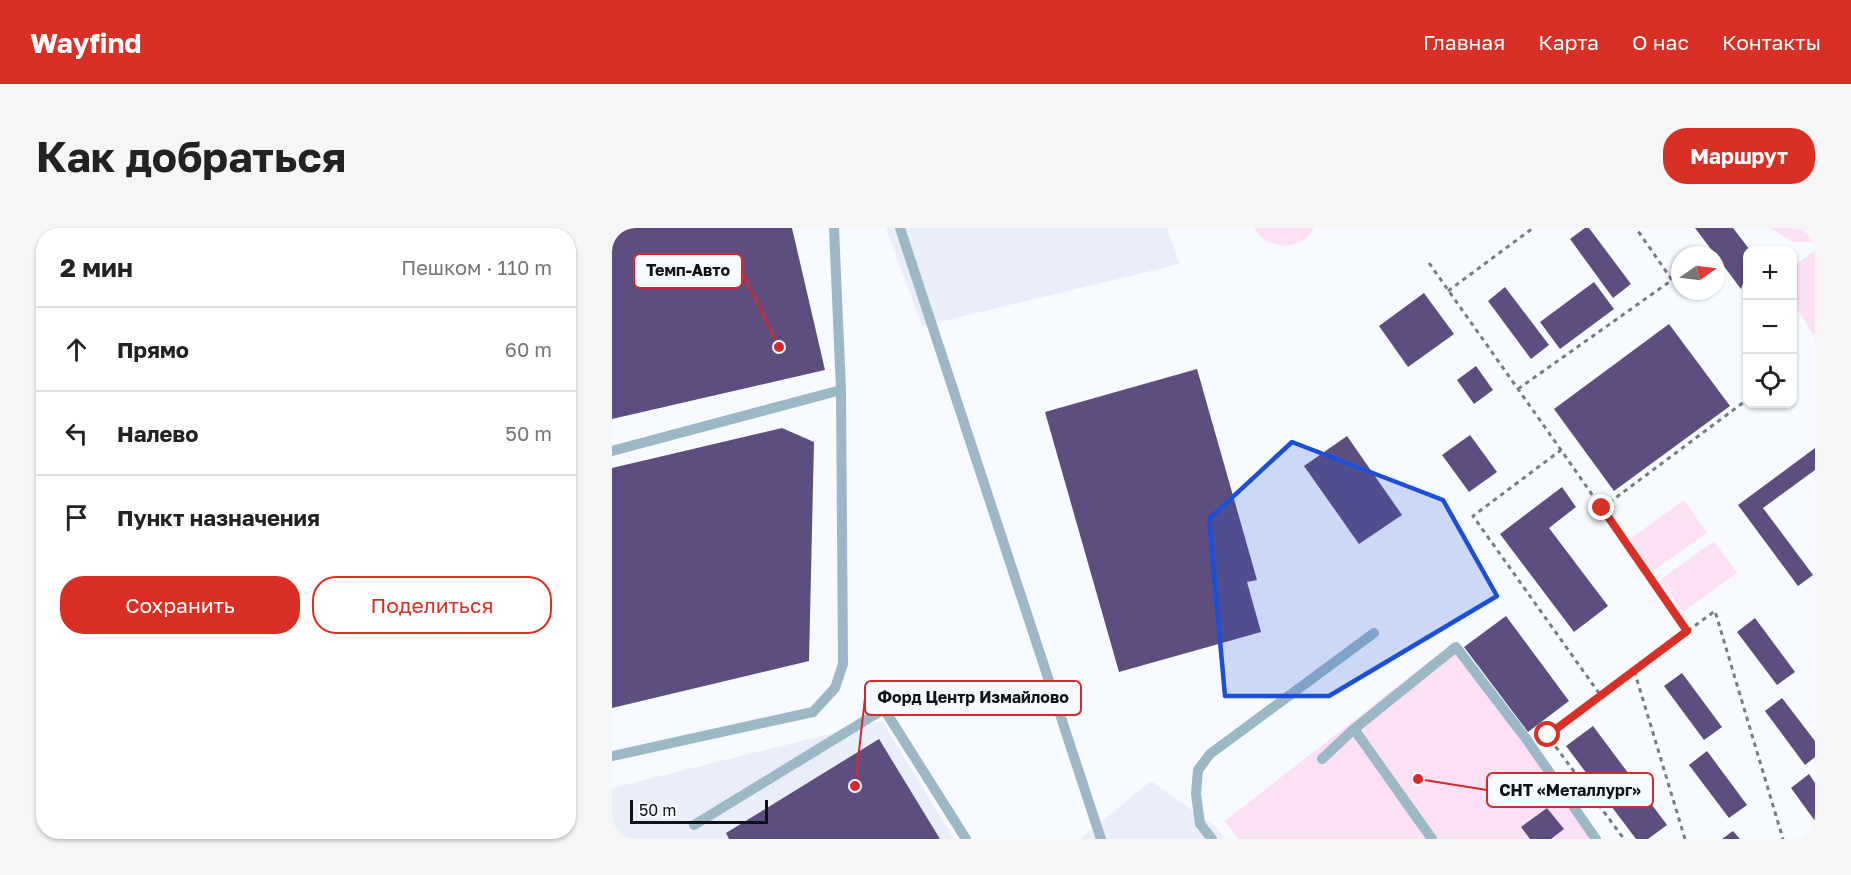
<!DOCTYPE html>
<html lang="ru">
<head>
<meta charset="utf-8">
<style>
  body { margin:0; font-family:"Golos Text",sans-serif; background:#f6f6f6; color:#222 }
  .controls { position:absolute; right:18px; top:18px; display:grid; overflow:hidden; border-radius:12px; box-shadow:0 2px 4px #0004 }
  .controls button { width:54px; height:54px; display:grid; place-items:center; padding:0; border:0; border-bottom:2px solid #e0e0e0; background:#fff; color:#222; font:30px sans-serif }
  .compass { position:absolute; left:1059px; top:18px; width:54px; height:54px; border-radius:50%; background:#fff; box-shadow:0 2px 4px #0004; rotate:76deg }
  .scale { position:absolute; left:18px; bottom:15px; width:138px; box-sizing:border-box; padding-left:6px; border:3px solid #0e1219; border-top:0; font-size:16px; line-height:21px; white-space:nowrap; color:#0e1219; -webkit-text-stroke:4px #f7fafe; paint-order:stroke }
  .stop { position:absolute; width:18px; height:18px; margin:-14px; border:4px solid #d93025; border-radius:50%; background:#fff }
  .stop.end { background:#d93025; border-color:#fff; box-shadow:0 2px 6px #0008 }
  .list { margin:0; padding:0; list-style:none }
  h2 { display:flex; justify-content:space-between; align-items:center; height:78px; margin:0; padding:0 24px; font-size:26px }
  h2 small { font-size:20px; font-weight:400; color:#767676 }
  .list li { display:grid; grid-template-columns:39px 1fr auto; gap:18px; align-items:center; box-sizing:border-box; height:84px; padding:0 24px; border-top:2px solid #e0e0e0 }
  .list b { display:block; font-size:22px; white-space:nowrap }
  .list em { font-size:20px; font-style:normal; color:#767676 }
  .actions { display:flex; gap:12px; padding:18px 24px }
  .actions a { flex:1; padding:14px 0; border:2px solid #d93025; border-radius:24px; text-align:center; font-size:21px; color:#d93025 }
  .actions .main { background:#d93025; color:#fff }
  .icon { flex:none; width:33px; height:33px; fill:none; stroke:currentColor; stroke-width:2; stroke-linecap:round; stroke-linejoin:round }
  .map { position:relative; flex:none; width:1203px; height:611px; overflow:hidden; border-radius:24px }
  header { display:flex; align-items:center; gap:36px; box-sizing:border-box; height:84px; padding:0 30px; background:#d93025; color:#fff }
  header strong { font-size:28px }
  nav { display:flex; gap:33px; margin-inline-start:auto; font-size:21px }
  .intro { display:flex; align-items:center; justify-content:space-between; box-sizing:border-box; height:144px; padding:0 36px }
  h1 { margin:0; font-size:42px }
  .button { padding:15px 27px; border-radius:24px; background:#d93025; color:#fff; font-size:21px; font-weight:700 }
  main { display:flex; gap:36px; padding:0 36px }
  aside { flex:1; background:#fff; border-radius:24px; box-shadow:0 2px 4px #0004 }
  .map>svg:first-child { display:block }
  .built { fill:#e9eefa }
  .green { fill:#fce1f6 }
  .building { fill:#5e4e7f }
  .lines { fill:none; stroke-linecap:round; stroke-linejoin:round }
  .path { stroke:#787b81; stroke-width:3; stroke-dasharray:4.5 4.5; stroke-linecap:butt }
  .service { stroke:#9cb8c6; stroke-width:10 }
  .route { stroke:#d93025; stroke-width:8 }
  .marked { fill:#1d4ed8; fill-opacity:0.2; stroke:#1d4ed8; stroke-width:4.5; stroke-linejoin:round }
  .leader { fill:none; stroke:#d62828; stroke-width:2 }
  .callout-dot { fill:#d62828; stroke:#f7fafe; stroke-width:2 }
  .callout { fill:#f7fafe; stroke:#d62828; stroke-width:2 }
  .callout-label { font-size:16px; text-anchor:middle; font-weight:bold; fill:#0e1219 }
</style>
</head>
<body>
<header>
<strong>Wayfind</strong>
<nav><a>Главная</a><a>Карта</a><a>О нас</a><a>Контакты</a></nav>
</header>
<div class="intro"><h1>Как добраться</h1><a class="button">Маршрут</a></div>
<main>
<aside>
<h2>2 мин<small>Пешком · 110 m</small></h2>
<ul class="list">
<li><svg class="icon" aria-label="ahead" viewBox="0 0 24 24"><path d="M12 20V5M6 11l6-6 6 6"/></svg><div><b>Прямо</b></div><em>60 m</em></li>
<li><svg class="icon" aria-label="left" viewBox="0 0 24 24"><path d="M17 20v-9H6M10 6l-5 5 5 5"/></svg><div><b>Налево</b></div><em>50 m</em></li>
<li><svg class="icon" aria-label="arrive" viewBox="0 0 24 24"><path d="M6 21V4h12l-3 4 3 4H6"/></svg><div><b>Пункт назначения</b></div></li>
</ul>
<div class="actions"><a class="main">Сохранить</a><a>Поделиться</a></div>
</aside>
<div class="map">
<svg width="1203" height="611" viewBox="0 0 1203 611">
  <rect width="100%" height="100%" fill="#f7fafe"/>
  <path class="built" d="M 274,0 L 555,0 L 568,36 L 310,98 Z
    M 270,493 L 342,611 L 0,611 L 0,560 Z
    M 539,553 L 604,599 L 613,611 L 468,611 Z"/>
  <path class="green" d="M 642,0 L 702,0 C 689,24 655,23 642,0 Z
    M 1158,0 L 1203,0 L 1203,14 L 1181,14 Z
    M 1203,23 L 1203,109 L 1181,75 L 1180,39 Z
    M 1072,272 L 1095,305 L 1041,343 L 1018,311 Z
    M 1102,313 L 1125,345 L 1071,384 L 1048,352 Z
    M 842,414 L 915,508 L 988,611 L 626,611 L 613,593 Z"/>
  <path class="building" d="M 0,0 L 180,0 L 213,142 L 0,191 Z
    M 973,0 L 977,0 L 1019,56 L 1001,70 L 958,11 Z
    M 1083,0 L 1121,0 L 1138,22 L 1136,22 L 1136,42 L 1129,61 Z
    M 982,54 L 1002,81 L 948,121 L 928,94 Z
    M 893,59 L 937,117 L 919,131 L 876,73 Z
    M 812,65 L 842,106 L 796,139 L 767,98 Z
    M 1057,96 L 1118,178 L 1002,263 L 942,181 Z
    M 864,138 L 881,162 L 862,176 L 845,152 Z
    M 585,141 L 645,352 L 635,354 L 649,404 L 507,444 L 433,184 Z
    M 170,200 L 202,214 L 197,433 L 0,480 L 0,240 Z
    M 858,207 L 885,244 L 857,264 L 830,227 Z
    M 735,208 L 790,287 L 747,316 L 692,238 Z
    M 1203,220 L 1203,242 L 1151,280 L 1201,347 L 1186,358 L 1126,277 Z
    M 950,259 L 964,279 L 937,300 L 996,378 L 962,404 L 888,306 Z
    M 894,388 L 957,473 L 916,504 L 852,419 Z
    M 1143,390 L 1183,444 L 1165,457 L 1125,404 Z
    M 1070,445 L 1110,499 L 1092,512 L 1052,458 Z
    M 1170,470 L 1203,513 L 1203,529 L 1193,537 L 1153,483 Z
    M 981,498 L 1055,597 L 1036,611 L 1024,611 L 954,518 Z
    M 267,511 L 328,611 L 117,611 L 114,605 Z
    M 1095,523 L 1135,577 L 1117,590 L 1077,537 Z
    M 1197,546 L 1203,555 L 1203,593 L 1179,560 Z
    M 935,580 L 952,601 L 939,611 L 918,611 L 909,599 Z
    M 1121,603 L 1128,611 L 1110,611 Z"/>
  <g class="lines">
    <path class="path" d="M 817,35 L 949,222
      M 836,63 L 921,0
      M 906,161 L 1060,52 L 1024,0
      M 990,280 L 1136,171
      M 1022,442 L 989,468 L 861,288 L 949,222 L 1075,403
      M 989,468 L 935,507 L 1012,611
      M 1073,611 L 1022,442 L 1103,383 L 1171,611"/>
    <path class="service" d="M 288,0 L 489,611
      M 0,223 L 229,162 L 222,0
      M 742,501 L 820,611
      M 0,528 L 201,484 L 223,460 L 231,436 L 229,162
      M 710,531 L 742,501 L 844,419 L 915,512 L 984,611
      M 82,597 L 272,481 L 354,611
      M 600,611 L 588,596 L 584,566 L 586,542 L 598,526 L 762,405"/>
  </g>
  <g class="lines">
    <path class="route" d="M 936,507 L 1075,403 L 990,280"/>
  </g>
  <path class="marked" d="M 680,214 L 831,272 L 885,368 L 717,468 L 613,468 L 597,291 Z"/>
  <path class="leader" d="M167 119L130 43M243 558L253 470M806 551L875 562"/>
  <g class="callout-dot">
    <circle cx="167" cy="119" r="6"/>
    <circle cx="243" cy="558" r="6"/>
    <circle cx="806" cy="551" r="6"/>
  </g>
  <g class="callout">
    <rect x="22" y="26" width="108" height="34" rx="6"/>
    <rect x="253" y="453" width="216" height="34" rx="6"/>
    <rect x="875" y="545" width="166" height="34" rx="6"/>
  </g>
  <g class="callout-label">
    <text x="76" y="48">Темп-Авто</text>
    <text x="361" y="475">Форд Центр Измайлово</text>
    <text x="958" y="568">СНТ «Металлург»</text>
  </g>
</svg>
<div class="controls">
<button>+</button>
<button>−</button>
<button><svg class="icon" aria-label="locate" viewBox="0 0 24 24"><circle cx="12" cy="12" r="6"/><path d="M12 2v4M12 18v4M2 12h4M18 12h4"/></svg></button>
</div>
<svg class="compass" viewBox="-18 -18 36 36"><path d="M0-13l5 13h-10z" fill="#e53935"/><path d="M0 13l5-13h-10z" fill="#767676"/></svg>
<div class="scale">50 m</div>
<div class="stop" style="left:936px;top:507px"></div>
<div class="stop end" style="left:990px;top:280px"></div>
</div>
</main>
</body>
</html>
